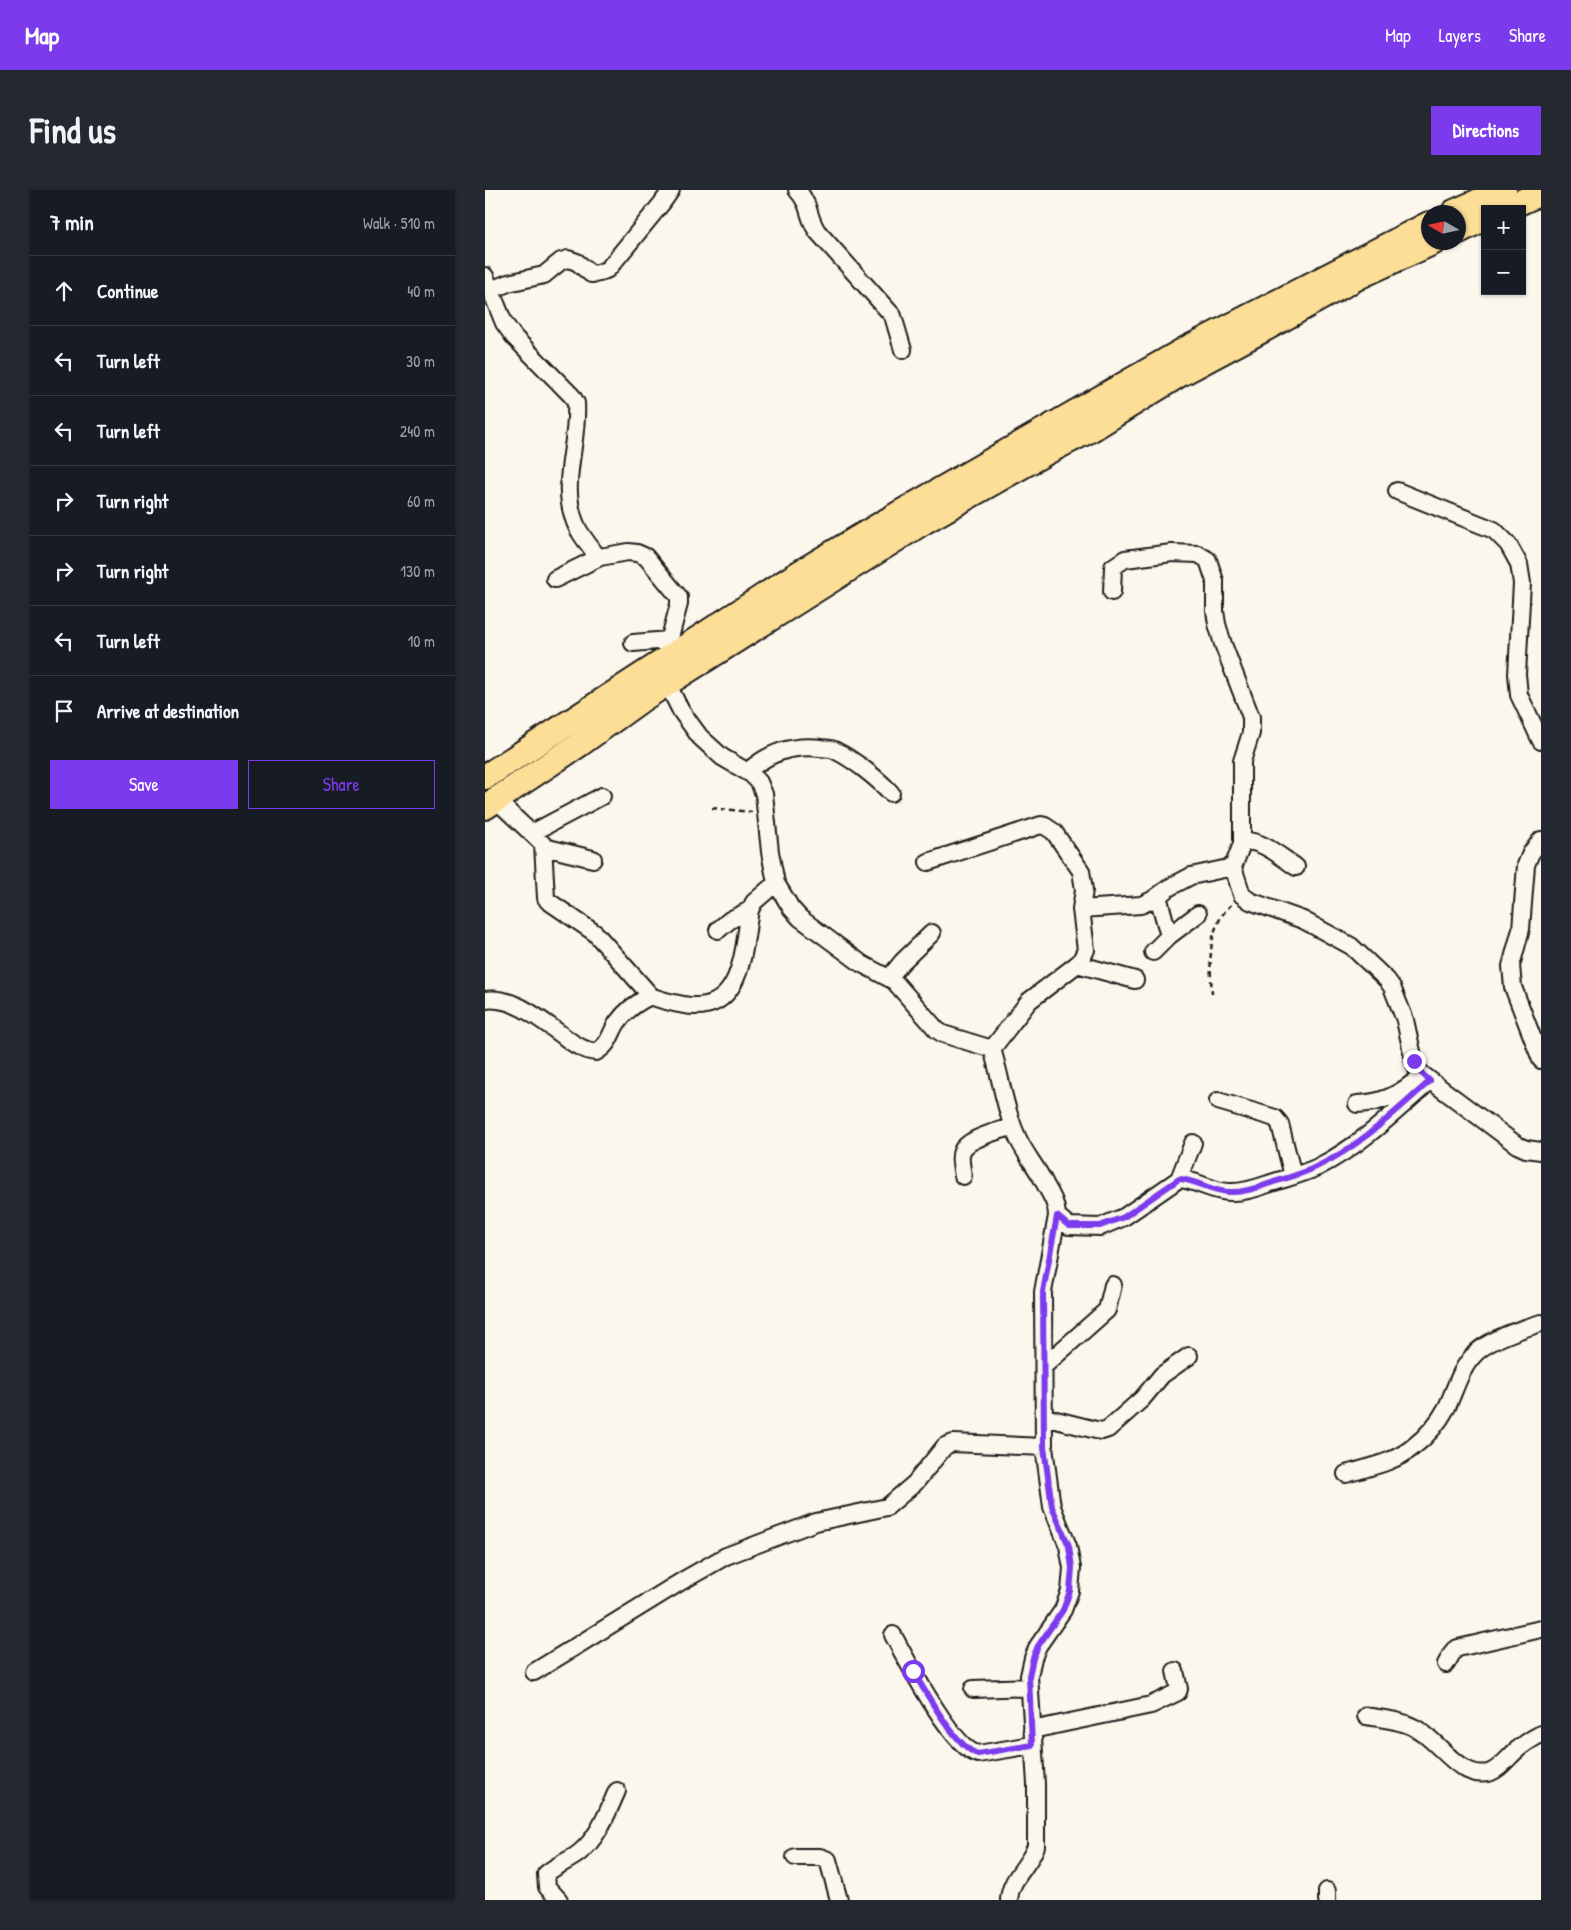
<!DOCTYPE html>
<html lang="en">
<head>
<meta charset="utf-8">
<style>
  body { margin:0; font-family:"Patrick Hand",sans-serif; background:#242831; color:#f1f3f6 }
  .controls { position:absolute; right:15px; top:15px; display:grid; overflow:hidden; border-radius:0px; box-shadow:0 1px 4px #0004 }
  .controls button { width:45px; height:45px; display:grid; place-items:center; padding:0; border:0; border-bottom:1px solid #363941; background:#171b24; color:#f1f3f6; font:25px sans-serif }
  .compass { position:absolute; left:936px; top:15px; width:45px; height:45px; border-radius:50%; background:#171b24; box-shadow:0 1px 4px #0004; rotate:279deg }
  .stop { position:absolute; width:15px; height:15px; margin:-11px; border:4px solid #7c3aed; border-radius:50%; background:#fff }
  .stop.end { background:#7c3aed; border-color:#fff; box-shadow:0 1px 5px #0008 }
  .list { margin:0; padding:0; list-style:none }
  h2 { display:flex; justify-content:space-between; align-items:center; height:65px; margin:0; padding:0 20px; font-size:21px }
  h2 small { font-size:16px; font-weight:400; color:#9ea1a6 }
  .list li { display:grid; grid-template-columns:32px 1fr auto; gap:15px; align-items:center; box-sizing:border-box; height:70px; padding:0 20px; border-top:1px solid #363941 }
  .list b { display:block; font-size:19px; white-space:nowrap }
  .list em { font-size:16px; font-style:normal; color:#9ea1a6 }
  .actions { display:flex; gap:10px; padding:15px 20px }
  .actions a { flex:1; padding:11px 0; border:1px solid #7c3aed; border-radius:0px; text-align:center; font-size:18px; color:#7c3aed }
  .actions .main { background:#7c3aed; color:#fff }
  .icon { flex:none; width:28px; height:28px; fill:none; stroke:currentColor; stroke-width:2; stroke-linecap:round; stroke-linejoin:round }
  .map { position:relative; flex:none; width:1056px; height:1710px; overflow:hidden; border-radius:0px }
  header { display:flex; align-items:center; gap:30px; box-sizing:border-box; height:70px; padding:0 25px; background:#7c3aed; color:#fff }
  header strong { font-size:24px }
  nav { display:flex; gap:28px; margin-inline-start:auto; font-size:18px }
  .intro { display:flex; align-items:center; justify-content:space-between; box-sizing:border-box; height:120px; padding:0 30px }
  h1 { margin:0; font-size:35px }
  .button { padding:12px 22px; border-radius:0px; background:#7c3aed; color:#fff; font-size:18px; font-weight:700 }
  main { display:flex; gap:30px; padding:0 30px }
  aside { flex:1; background:#171b24; border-radius:0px; box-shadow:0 1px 4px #0004 }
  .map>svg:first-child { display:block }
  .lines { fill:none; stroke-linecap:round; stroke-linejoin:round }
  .minor-casing { stroke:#1c1c1c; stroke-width:20 }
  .highway-casing { stroke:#1c1c1c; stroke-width:28 }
  .path { stroke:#1c1c1c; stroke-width:2.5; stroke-dasharray:5 4; stroke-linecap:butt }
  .minor { stroke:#fbf7ec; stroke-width:16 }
  .highway { stroke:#fdde96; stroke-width:24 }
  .route { stroke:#7c3aed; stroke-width:6 }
</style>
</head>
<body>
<header>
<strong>Map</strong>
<nav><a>Map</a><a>Layers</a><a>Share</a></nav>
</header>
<div class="intro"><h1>Find us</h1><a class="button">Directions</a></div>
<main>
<aside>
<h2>7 min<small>Walk · 510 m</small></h2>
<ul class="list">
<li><svg class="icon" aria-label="ahead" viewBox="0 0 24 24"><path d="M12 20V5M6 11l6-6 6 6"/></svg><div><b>Continue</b></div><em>40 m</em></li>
<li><svg class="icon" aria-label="left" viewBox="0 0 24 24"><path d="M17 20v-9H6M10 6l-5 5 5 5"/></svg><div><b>Turn left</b></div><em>30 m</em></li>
<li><svg class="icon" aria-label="left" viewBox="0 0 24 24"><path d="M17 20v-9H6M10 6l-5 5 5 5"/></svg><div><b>Turn left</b></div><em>240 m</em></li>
<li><svg class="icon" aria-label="right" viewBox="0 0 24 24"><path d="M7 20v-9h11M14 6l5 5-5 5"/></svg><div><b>Turn right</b></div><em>60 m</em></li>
<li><svg class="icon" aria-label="right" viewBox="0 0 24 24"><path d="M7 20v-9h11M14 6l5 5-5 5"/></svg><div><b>Turn right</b></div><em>130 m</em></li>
<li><svg class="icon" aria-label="left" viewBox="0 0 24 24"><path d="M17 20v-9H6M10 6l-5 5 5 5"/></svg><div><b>Turn left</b></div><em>10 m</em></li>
<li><svg class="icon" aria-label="arrive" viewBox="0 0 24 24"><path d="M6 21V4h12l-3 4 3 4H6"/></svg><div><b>Arrive at destination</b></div></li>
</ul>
<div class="actions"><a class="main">Save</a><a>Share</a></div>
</aside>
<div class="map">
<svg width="1056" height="1710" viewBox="0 0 1056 1710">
  <rect width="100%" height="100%" fill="#fbf7ec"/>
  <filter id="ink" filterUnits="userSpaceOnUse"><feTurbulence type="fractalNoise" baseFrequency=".02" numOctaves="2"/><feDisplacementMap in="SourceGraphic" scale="10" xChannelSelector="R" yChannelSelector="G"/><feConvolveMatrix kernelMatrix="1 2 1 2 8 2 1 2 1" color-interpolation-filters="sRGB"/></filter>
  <g filter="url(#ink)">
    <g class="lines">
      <g class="minor-casing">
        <path id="minor" d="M 312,0 C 326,15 322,26 332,41 L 408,126 L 418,160
          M 0,86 L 19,133 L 29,147 L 87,206 L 91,213 C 94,257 72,296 93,339 C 98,348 105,356 111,365 L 115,367 L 143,362 L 152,363 L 161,367 L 194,407 L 194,414 L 179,470
          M 6,100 L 23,93 L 59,85 L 76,71 L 83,69 L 92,72 L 106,84 L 114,83 L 123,79 L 177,13 L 186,0
          M 912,301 L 1009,340 L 1023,354 L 1034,374 L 1037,393 L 1032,484 L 1034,505 L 1056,551
          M 70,389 L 115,367
          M 627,402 L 628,377 L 640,369 L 687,363 L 713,364 L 723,370 L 730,391 L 730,421 L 732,434 L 738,454 L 766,527 L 766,543 L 757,571 L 757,654 L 748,677 L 757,705 L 765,711 L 818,730 L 866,756 L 902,790 L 907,797 L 920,830 L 929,871 L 932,879 L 938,885 L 1032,955 L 1041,959 L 1056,961
          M 148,453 L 184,450
          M 182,493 L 196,521 L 215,547 L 237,567 L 266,584 L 274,592 L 279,604 L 285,662 L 291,693 L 306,718 L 315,728 L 377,774 L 409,791 L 452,840 L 458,844 L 507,859 C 516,887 519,917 531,944 C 538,962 552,977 560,994 C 566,1005 572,1014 572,1026 L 558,1102 L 559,1257 L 567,1317 L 583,1356 L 587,1378 L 585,1401 L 578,1420 L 553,1456 L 548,1468 L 544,1486 L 551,1594 L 551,1656 C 545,1675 525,1688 524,1710
          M 262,582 C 284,562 307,555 336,558 C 341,559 347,558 351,561 C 368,569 393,589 406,603
          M 11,610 L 58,654 L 61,708 L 63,711 L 110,743 L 166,806 C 177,811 188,813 199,815 C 258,825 258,760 265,720 L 269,712 L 291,693
          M 47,643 L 117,606
          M 757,650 C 780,652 792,664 811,677
          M 1056,650 L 1046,663 L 1041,675 L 1036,739 L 1026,776 L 1028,797 L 1056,870
          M 59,657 L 108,669
          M 443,672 L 556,635 L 560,636 L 569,642 L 596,681 L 599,700 L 596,719 L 601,760 L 595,772 L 544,811 L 507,859
          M 673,706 L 684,746
          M 596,719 L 656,715 L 667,710 L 685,697 L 706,686 L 748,677
          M 233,740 L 245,730 L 265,720
          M 668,762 L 684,746 L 713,724
          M 592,774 L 650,790
          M 404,788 L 417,772 L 447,743
          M 0,810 C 28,806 55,829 77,845 C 87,853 98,861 111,862 C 125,854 124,846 132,833 C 141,820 152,812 166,806
          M 733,911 L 790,928 L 795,934 L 808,986
          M 872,914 C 896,913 911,906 929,892
          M 478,986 C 477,978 474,968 477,961 C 482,949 515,940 528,937
          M 694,989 L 708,953
          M 572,1026 L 584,1036 L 615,1037 L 639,1027 L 694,989 C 712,990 727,1002 745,1002 C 759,1003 774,997 786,993 C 802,988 818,984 833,977 C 875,956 910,922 945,891
          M 559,1176 L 622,1120 L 628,1095
          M 559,1227 L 611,1240 L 617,1241 L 623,1239 L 657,1209 L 677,1185 L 704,1166
          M 861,1284 C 884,1277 909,1273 928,1257 C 941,1247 954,1232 962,1217 C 970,1200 975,1180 988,1166 C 1001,1150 1036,1139 1056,1133
          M 408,1445 C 421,1469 468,1559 493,1564 L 547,1555
          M 961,1474 L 969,1460 L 973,1458 L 1056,1439
          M 49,1482 L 197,1391 L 241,1366 L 331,1332 L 402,1317 L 430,1293 L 460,1256 L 468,1253 L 559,1257
          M 488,1499 L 545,1497
          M 881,1526 C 897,1529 916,1530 930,1538 C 954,1550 974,1589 1003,1583 C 1015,1580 1024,1566 1033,1559 C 1040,1553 1048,1548 1056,1544
          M 547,1540 L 666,1515 L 693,1502 L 694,1499 L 690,1481
          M 310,1667 L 335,1667 L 343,1670 L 354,1710
          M 842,1701 L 842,1710
          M 74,1710 L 62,1697 L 61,1684 C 71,1675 84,1671 94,1663 C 114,1647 122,1623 132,1601"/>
      </g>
      <g class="highway-casing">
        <path id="highway" d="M 1020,19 L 1056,3
          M 969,22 L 1019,0
          M 974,41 L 1000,28
          M 0,587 L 314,383 L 413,324 L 701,159 L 944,34
          M 0,617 L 95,554 L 159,508 L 440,331 L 562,262 L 605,240 L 692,186 L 787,135 L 875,86 L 949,52"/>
      </g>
      <path class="path" d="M 227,618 L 267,622
        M 727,804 C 725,774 721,737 747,714"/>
      <use href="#minor" class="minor"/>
      <use href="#highway" class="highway"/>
    </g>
  </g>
  <g class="lines" filter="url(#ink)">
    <path class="route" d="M 428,1481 C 440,1501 472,1559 493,1564 L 547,1555 L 544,1486 L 548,1468 L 553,1456 L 578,1420 L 585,1401 L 587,1378 L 584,1356 L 567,1317 L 559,1257 L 558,1102 L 572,1026 L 584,1036 L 615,1036 L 639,1027 L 694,989 C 712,990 727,1002 745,1002 C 758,1003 774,997 786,993 C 802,988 818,984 833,976 C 875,956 910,922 945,891 L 932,879 L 929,871"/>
  </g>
</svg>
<div class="controls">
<button>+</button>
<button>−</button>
</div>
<svg class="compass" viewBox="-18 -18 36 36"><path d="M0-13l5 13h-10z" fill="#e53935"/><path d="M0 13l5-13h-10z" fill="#9ea1a6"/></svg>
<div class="stop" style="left:428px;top:1481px"></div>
<div class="stop end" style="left:929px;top:871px"></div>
</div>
</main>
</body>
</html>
